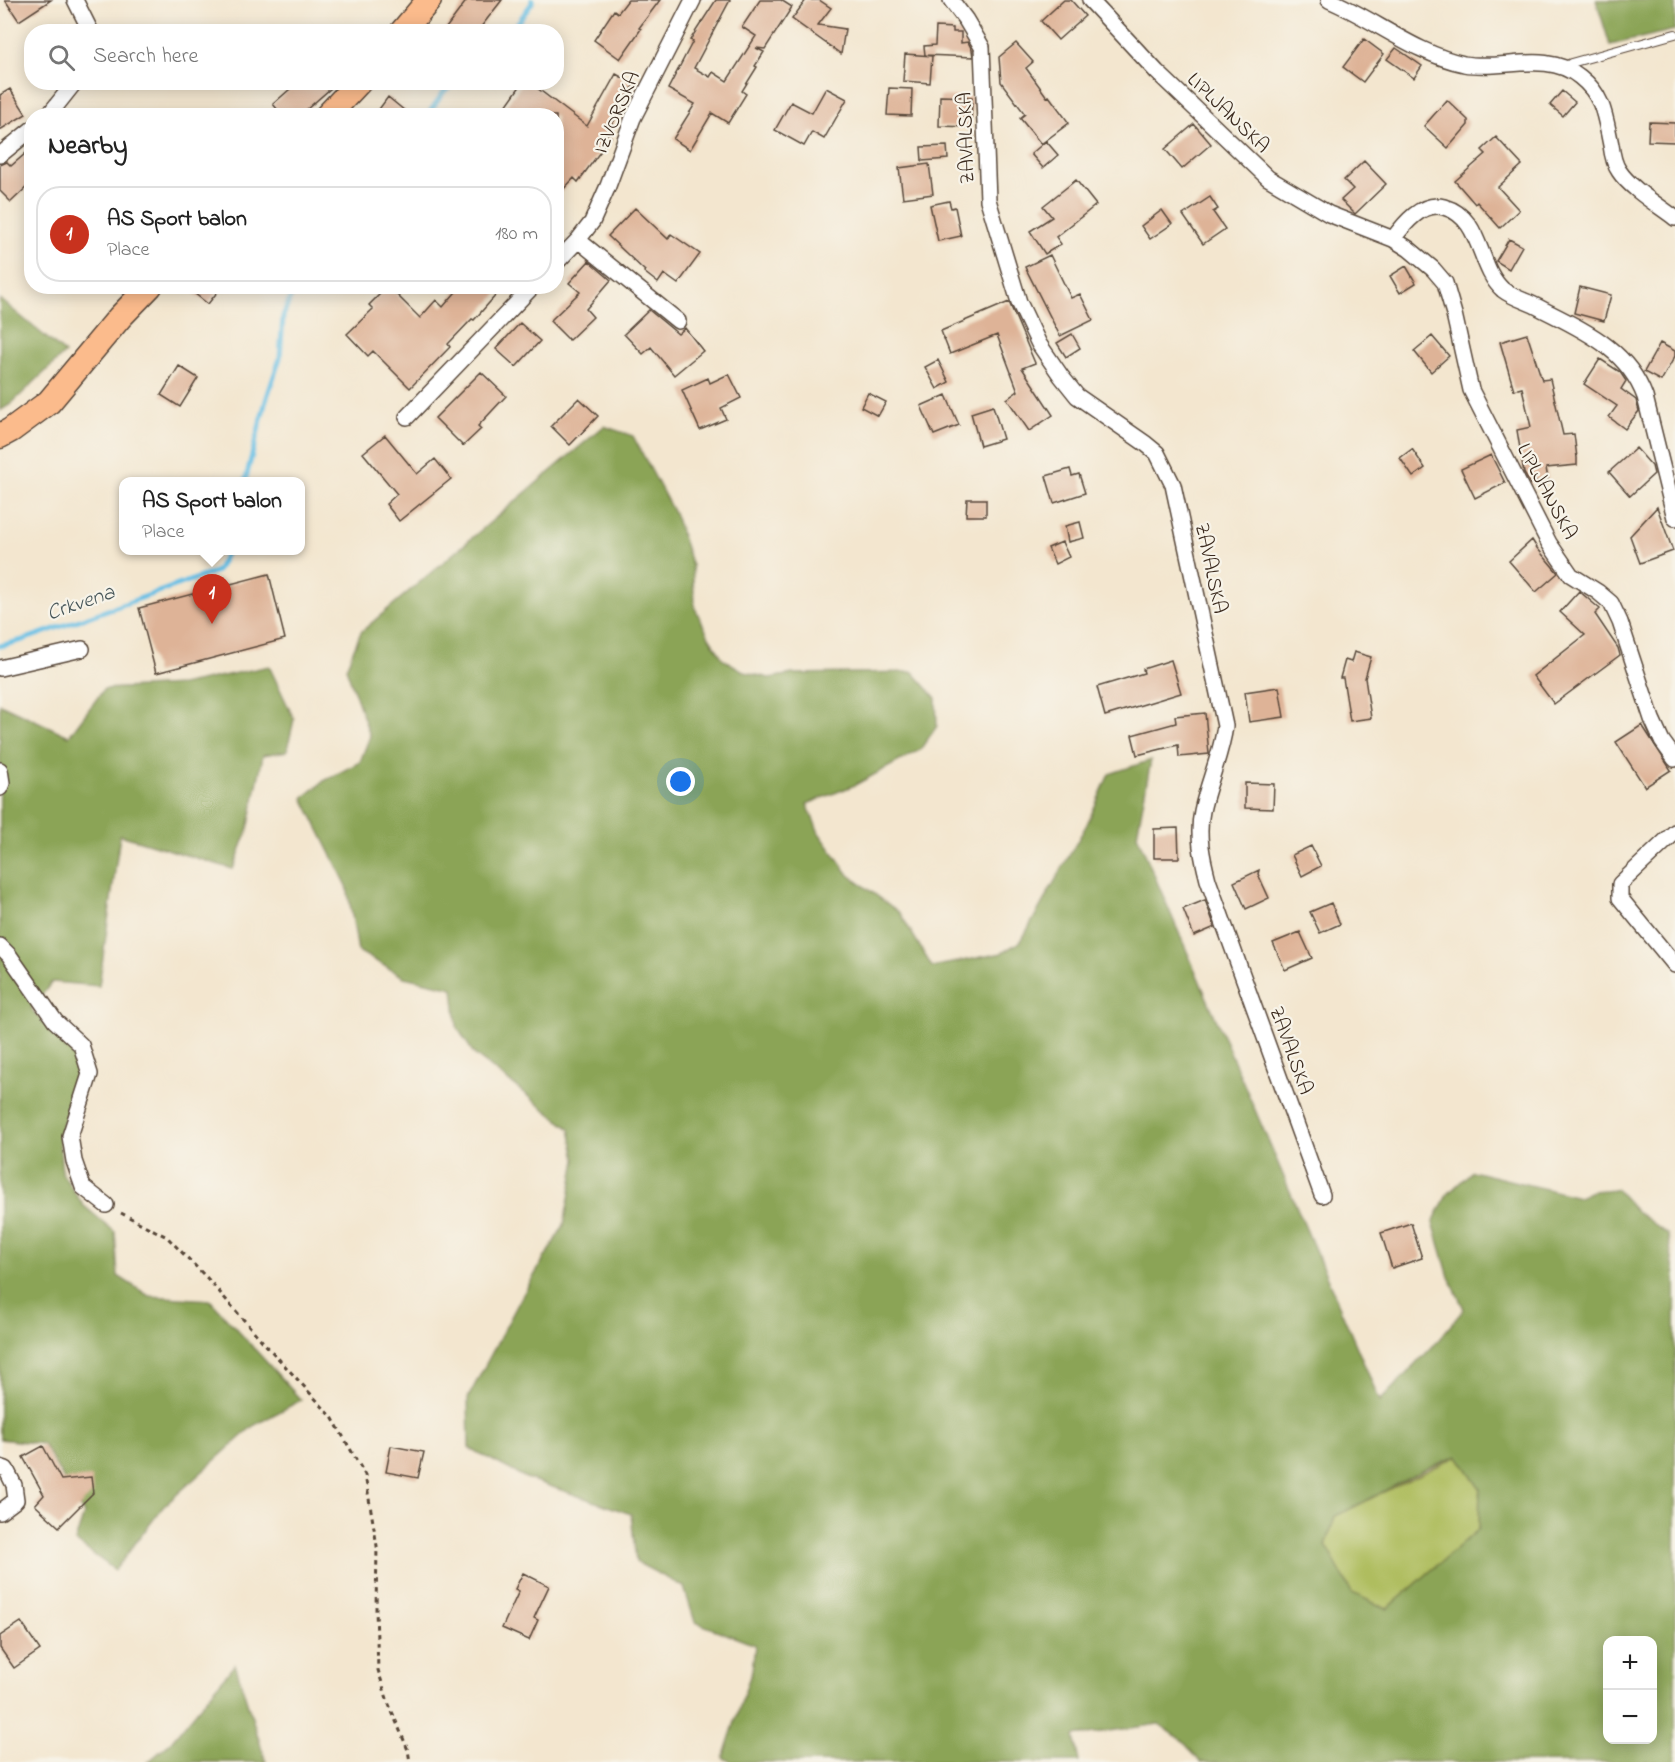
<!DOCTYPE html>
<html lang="en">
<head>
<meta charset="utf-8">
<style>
  body { margin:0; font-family:"Indie Flower",sans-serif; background:#f6f6f6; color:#222 }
  .controls { position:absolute; right:18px; bottom:18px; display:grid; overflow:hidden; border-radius:12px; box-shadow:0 3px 15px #0003 }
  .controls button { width:54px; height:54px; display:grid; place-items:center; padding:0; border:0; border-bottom:2px solid #e0e0e0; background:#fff; color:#222; font:30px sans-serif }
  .you { position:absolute; left:681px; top:782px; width:21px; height:21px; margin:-15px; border:4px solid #fff; border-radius:50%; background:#1a73e8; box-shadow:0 0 0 9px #1a73e833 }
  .badge { display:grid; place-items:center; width:39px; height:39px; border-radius:50%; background:#c8321e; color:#fff; font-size:20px; font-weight:700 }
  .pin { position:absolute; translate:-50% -50px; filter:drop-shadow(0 2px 3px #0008) }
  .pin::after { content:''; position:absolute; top:32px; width:21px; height:18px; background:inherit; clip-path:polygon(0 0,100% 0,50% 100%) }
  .popup { position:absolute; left:119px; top:477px; width:186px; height:78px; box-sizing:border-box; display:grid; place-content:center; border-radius:12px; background:#fff; filter:drop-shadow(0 2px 4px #0005); font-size:20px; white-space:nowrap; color:#767676 }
  .popup b { font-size:22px; color:#222 }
  .popup::after { content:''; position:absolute; left:50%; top:100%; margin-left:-12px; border:12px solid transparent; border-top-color:#fff }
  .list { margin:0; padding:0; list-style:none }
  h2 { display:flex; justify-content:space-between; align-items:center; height:78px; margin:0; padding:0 24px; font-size:26px }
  h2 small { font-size:20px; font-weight:400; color:#767676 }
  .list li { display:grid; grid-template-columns:39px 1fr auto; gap:18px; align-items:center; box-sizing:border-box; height:96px; margin:0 12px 12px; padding:0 12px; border:2px solid #e0e0e0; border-radius:24px }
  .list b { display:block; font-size:22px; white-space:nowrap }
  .list p { margin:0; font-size:20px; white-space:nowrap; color:#767676 }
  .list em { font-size:20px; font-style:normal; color:#767676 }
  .icon { flex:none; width:33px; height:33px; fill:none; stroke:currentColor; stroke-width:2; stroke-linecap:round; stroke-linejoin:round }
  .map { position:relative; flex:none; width:1675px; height:1762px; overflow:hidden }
  .search { position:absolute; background:#fff; box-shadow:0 3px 15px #0003; left:24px; top:24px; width:540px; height:66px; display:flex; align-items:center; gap:15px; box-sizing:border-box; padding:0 21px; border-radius:24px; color:#767676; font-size:22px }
  .panel { position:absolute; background:#fff; box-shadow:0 3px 15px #0003; left:24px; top:108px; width:540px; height:186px; border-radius:24px }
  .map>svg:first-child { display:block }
  .green { fill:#afbd5f; stroke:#75743e; stroke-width:1.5 }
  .forest { fill:#8ba456; stroke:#63673a; stroke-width:1.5; fill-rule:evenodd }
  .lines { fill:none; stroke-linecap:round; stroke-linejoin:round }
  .stream { stroke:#67c0e5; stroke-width:5 }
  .building { fill:#deb397 }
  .lane-casing { stroke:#574639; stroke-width:10 }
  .street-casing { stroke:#574639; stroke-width:18 }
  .primary-casing { stroke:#574639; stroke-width:27 }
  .path { stroke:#574639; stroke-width:3; stroke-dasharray:4.5 4.5; stroke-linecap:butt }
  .lane { stroke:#fff; stroke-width:8 }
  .street { stroke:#fff; stroke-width:15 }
  .primary { stroke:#fbbb8c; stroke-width:24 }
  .labels { text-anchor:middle; stroke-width:4.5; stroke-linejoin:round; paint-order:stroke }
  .street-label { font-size:21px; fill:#3b2a1e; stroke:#f7f3e8 }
  .water-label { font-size:22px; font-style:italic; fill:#48575a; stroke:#f7f3e8 }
</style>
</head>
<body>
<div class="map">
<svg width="1675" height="1762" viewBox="0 0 1675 1762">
  <rect width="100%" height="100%" fill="#f7f3e8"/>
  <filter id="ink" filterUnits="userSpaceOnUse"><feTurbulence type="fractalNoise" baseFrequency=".0167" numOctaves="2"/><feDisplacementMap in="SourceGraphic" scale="12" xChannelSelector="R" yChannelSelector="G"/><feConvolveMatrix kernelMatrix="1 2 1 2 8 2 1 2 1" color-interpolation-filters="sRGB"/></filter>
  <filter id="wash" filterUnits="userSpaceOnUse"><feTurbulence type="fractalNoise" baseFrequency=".008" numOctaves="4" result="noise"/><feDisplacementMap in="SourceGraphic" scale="24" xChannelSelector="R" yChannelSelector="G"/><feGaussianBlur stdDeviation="1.35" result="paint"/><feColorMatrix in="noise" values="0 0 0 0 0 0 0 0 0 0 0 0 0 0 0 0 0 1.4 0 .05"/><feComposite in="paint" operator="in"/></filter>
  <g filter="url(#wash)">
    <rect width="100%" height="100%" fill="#f3e6cf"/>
    <path class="green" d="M 1458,1456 L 1480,1488 L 1479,1529 L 1387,1609 L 1352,1593 L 1326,1546 L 1334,1516 Z"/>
    <path class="forest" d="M 1596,0 L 1675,0 L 1675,30 L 1610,45 Z
      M 0,299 L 65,353 L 11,404 L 0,411 Z
      M 604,426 L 633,436 L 675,515 L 692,566 L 695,608 L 709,637 L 723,659 L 745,672 L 769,678 L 793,674 L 913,672 L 936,698 L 937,726 L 920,750 L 855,785 L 807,804 L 819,833 L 849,875 L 900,913 L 932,967 L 1002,953 L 1021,941 L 1087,824 L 1109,774 L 1151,760 L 1137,835 L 1380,1401 L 1436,1343 L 1464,1309 L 1449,1277 L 1433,1222 L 1447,1195 L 1472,1171 L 1579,1197 L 1592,1191 L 1616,1189 L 1636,1211 L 1668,1235 L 1675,1277 L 1675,1762 L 1200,1762 L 1183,1741 L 1159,1724 L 1074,1736 L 1079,1762 L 732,1762 L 723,1758 L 752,1670 L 755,1645 L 695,1622 L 684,1587 L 636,1562 L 631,1514 L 526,1478 L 469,1448 L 468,1398 L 521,1298 L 564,1225 L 576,1160 L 570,1129 L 474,1054 L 457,1027 L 453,988 L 404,977 L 358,951 L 347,886 L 303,798 L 324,781 L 360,762 L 370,736 L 346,668 L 361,632 ZM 1458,1456 L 1480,1488 L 1479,1529 L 1387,1609 L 1352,1593 L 1326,1546 L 1335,1516 C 1377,1498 1414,1471 1458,1456 ZM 1608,1640 L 1652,1640 L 1652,1740 L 1608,1740 Z
      M 269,666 L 294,719 L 287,751 L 263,755 L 248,830 L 233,869 L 120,835 L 99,986 L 52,982 L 31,1009 L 73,1053 L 80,1077 L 59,1135 L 62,1173 L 83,1205 L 115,1232 L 118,1276 L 149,1296 L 210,1300 L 301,1400 L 253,1426 L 163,1507 L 115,1570 L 75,1541 L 84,1514 L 43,1444 L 0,1439 L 0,704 L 69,736 L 104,689 L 181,685 Z
      M 235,1664 L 266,1762 L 148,1762 L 169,1744 Z"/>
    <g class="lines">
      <path class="stream" d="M 511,32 L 532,3 L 532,0
        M 427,116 L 445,90 L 459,82
        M 245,482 L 266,400 L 280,358 L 283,316 L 295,286
        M 0,646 L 23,640 L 217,571 L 228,550"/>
    </g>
    <g id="blocks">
      <path class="building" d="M 5,0 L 51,0 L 19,21 Z
        M 467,0 L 502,0 L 477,32 L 443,32 Z
        M 628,0 L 660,0 L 639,28 L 641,29 L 620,59 L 594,40 L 614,10 L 618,13 Z
        M 716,0 L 730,0 L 694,68 L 710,77 L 713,72 L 727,81 L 756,36 L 742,27 L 760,0 L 781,0 L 792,7 L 765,49 L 756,48 L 764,52 L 755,66 L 757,67 L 742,91 L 746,94 L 728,123 L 712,113 L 690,150 L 673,139 L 695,104 L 668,89 L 693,41 L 690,40 Z
        M 806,0 L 819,0 L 831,8 L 818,25 L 845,29 L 841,54 L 792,19 Z
        M 1064,0 L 1071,0 L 1085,16 L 1058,40 L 1041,21 Z
        M 936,27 L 953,28 L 953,32 L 961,32 L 961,43 L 968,42 L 972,50 L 973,57 L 925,55 L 924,46 L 935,45 Z
        M 1364,39 L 1384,54 L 1363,82 L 1343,67 Z
        M 1016,43 L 1033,62 L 1026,68 L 1047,97 L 1049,96 L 1069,123 L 1041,144 L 1020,118 L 1025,114 L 1001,82 L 999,57 Z
        M 1396,48 L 1422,66 L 1414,78 L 1387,59 Z
        M 905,54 L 932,56 L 930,83 L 903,81 Z
        M 616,74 L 634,84 L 607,134 L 611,137 L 578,182 L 574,178 L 556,197 L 556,116 L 519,116 L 506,106 L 523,82 L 529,82 L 587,126 Z
        M 298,82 L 338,82 L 299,116 L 283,116 L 273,104 Z
        M 826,88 L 847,99 L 824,139 L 812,132 L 804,146 L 775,130 L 791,102 L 812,113 Z
        M 889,88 L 912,89 L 911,116 L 887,115 Z
        M 10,89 L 26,114 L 0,130 L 0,95 Z
        M 1562,91 L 1575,102 L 1563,116 L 1550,105 Z
        M 940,96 L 972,97 L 971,127 L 939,126 Z
        M 388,97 L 411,116 L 374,116 Z
        M 1447,100 L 1468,120 L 1468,125 L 1448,148 L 1424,126 Z
        M 1649,122 L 1675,123 L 1675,142 L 1648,141 Z
        M 1194,124 L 1211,144 L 1182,169 L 1165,149 Z
        M 1496,137 L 1522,165 L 1498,187 L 1519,210 L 1500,228 L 1477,202 L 1475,204 L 1455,181 L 1486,154 L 1482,150 Z
        M 1046,141 L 1058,155 L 1043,168 L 1031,154 Z
        M 947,146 L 948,159 L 922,161 L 921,147 Z
        M 32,148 L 32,182 L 11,202 L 0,191 L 0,165 L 7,162 L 11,166 Z
        M 1364,161 L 1386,184 L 1355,214 L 1341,200 L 1353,189 L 1344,180 Z
        M 929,164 L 933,194 L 903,198 L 899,168 Z
        M 1076,180 L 1096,205 L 1056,237 L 1061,244 L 1045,254 L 1030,231 L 1052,217 L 1043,206 Z
        M 1210,197 L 1218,209 L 1213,212 L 1225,229 L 1203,244 L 1183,215 Z
        M 949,201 L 951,208 L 955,207 L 961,236 L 938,241 L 930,205 Z
        M 635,208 L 668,239 L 671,234 L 700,254 L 678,284 L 664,274 L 658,283 L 644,272 L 645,271 L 608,236 Z
        M 1162,210 L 1172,224 L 1150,239 L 1141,226 Z
        M 1509,239 L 1522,246 L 1509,269 L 1496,261 Z
        M 1050,255 L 1071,298 L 1080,294 L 1093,320 L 1060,336 L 1025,267 Z
        M 589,261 L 611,280 L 586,309 L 593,317 L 569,340 L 550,321 L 580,292 L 569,283 Z
        M 1406,266 L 1416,283 L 1400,293 L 1390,276 Z
        M 185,286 L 222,286 L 208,304 Z
        M 388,286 L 420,318 L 436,300 L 443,307 L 461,286 L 504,286 L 474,320 L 472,319 L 448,344 L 450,347 L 410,388 L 373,351 L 368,356 L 347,334 L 373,309 L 369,305 Z
        M 1580,287 L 1611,295 L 1604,321 L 1574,313 Z
        M 1009,302 L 1035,363 L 1022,368 L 1053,415 L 1029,431 L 1007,399 L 1018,391 L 997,335 L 950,354 L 941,331 Z
        M 649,310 L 678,334 L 685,328 L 703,351 L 674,375 L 651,347 L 643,354 L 624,334 Z
        M 520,323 L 540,341 L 516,367 L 496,349 Z
        M 1072,334 L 1080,348 L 1066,357 L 1057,343 Z
        M 1527,334 L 1542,380 L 1550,379 L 1563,435 L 1574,434 L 1577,458 L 1577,465 L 1546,468 L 1548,479 L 1530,484 L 1524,473 L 1517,430 L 1531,427 L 1522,388 L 1514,390 L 1500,342 Z
        M 1432,336 L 1449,356 L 1431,372 L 1414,351 Z
        M 1660,343 L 1675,351 L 1675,356 L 1661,381 L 1644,372 Z
        M 1600,359 L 1620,372 L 1626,381 L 1621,389 L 1636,400 L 1639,411 L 1625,429 L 1609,417 L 1617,406 L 1584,384 Z
        M 938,360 L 949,382 L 937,389 L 925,367 Z
        M 179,366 L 198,378 L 180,407 L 161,395 Z
        M 481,372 L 506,396 L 478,426 L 481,429 L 463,446 L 435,418 Z
        M 729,374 L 741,398 L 721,408 L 726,419 L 700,430 L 682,390 L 708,378 L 710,383 Z
        M 868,393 L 886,402 L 878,416 L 861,407 Z
        M 946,395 L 959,425 L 934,435 L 921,406 Z
        M 579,398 L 598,416 L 570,445 L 551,426 Z
        M 993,406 L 1003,439 L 980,446 L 971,413 Z
        M 385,435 L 417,474 L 435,459 L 451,479 L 399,521 L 386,504 L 397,494 L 363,453 Z
        M 1636,448 L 1652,466 L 1654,474 L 1630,496 L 1609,472 Z
        M 1412,449 L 1425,468 L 1413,477 L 1400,458 Z
        M 1491,455 L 1505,483 L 1475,498 L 1461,469 Z
        M 1070,469 L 1072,476 L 1079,474 L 1085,493 L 1054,503 L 1046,476 Z
        M 967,499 L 986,499 L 986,516 L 966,516 Z
        M 1657,507 L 1673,551 L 1640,563 L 1630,536 Z
        M 1080,522 L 1084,538 L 1068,542 L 1065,526 Z
        M 1532,540 L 1537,548 L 1558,573 L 1536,592 L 1509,561 Z
        M 1062,542 L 1069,557 L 1055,564 L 1048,548 Z
        M 269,574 L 285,639 L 156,673 L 139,608 Z
        M 1579,591 L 1600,609 L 1595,614 L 1618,648 L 1620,655 L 1554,704 L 1533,676 L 1585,635 L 1560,612 Z
        M 1354,652 L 1371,657 L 1365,678 L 1371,718 L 1350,721 L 1343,678 L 1340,678 L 1345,660 L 1351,662 Z
        M 1171,660 L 1181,693 L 1105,716 L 1097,687 L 1144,673 L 1143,669 Z
        M 1279,687 L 1284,717 L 1249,722 L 1245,692 Z
        M 1205,713 L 1209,754 L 1179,757 L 1178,745 L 1137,755 L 1132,735 L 1176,723 L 1175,716 Z
        M 1642,725 L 1671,770 L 1645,787 L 1616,742 Z
        M 1245,783 L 1274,784 L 1273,809 L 1245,808 Z
        M 1178,828 L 1179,858 L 1154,858 L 1154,829 Z
        M 1311,846 L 1321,866 L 1302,876 L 1292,855 Z
        M 1259,870 L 1258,874 L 1269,898 L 1246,909 L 1234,882 Z
        M 1205,900 L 1215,927 L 1194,936 L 1183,909 Z
        M 1331,903 L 1340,924 L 1320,933 L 1310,912 Z
        M 1300,932 L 1312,958 L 1285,970 L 1273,943 Z
        M 1411,1223 L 1422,1258 L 1392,1268 L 1381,1233 Z
        M 43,1446 L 61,1480 L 91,1477 L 93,1493 L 59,1527 L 35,1505 L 44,1495 L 23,1457 Z
        M 391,1446 L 424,1452 L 418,1478 L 386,1472 Z
        M 523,1573 L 549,1586 L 534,1618 L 538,1620 L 529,1640 L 502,1628 L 519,1591 L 515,1589 Z
        M 21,1622 L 40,1650 L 14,1668 L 0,1648 L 0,1636 Z"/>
    </g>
  </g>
  <g filter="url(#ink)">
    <use href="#blocks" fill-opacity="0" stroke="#574639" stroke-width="1.5"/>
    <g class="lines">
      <g class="lane-casing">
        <path id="lane" d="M 1565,67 L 1571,63 L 1675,34"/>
      </g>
      <g class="street-casing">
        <path id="street" d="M 75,0 L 91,32
          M 951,0 L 966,20 L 982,47 L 988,200 L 1019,302 L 1039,344 L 1061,376 L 1077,396 L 1146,444 L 1157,453 L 1173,485 L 1225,726 C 1221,756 1208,782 1202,811 C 1197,835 1202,857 1208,880 L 1322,1195
          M 1090,0 L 1157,72 L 1268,178 L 1329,214 L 1393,239 L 1409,249 L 1433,269 L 1445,283 L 1454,314 L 1471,390 L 1549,543 L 1571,575 L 1598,592 L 1611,603 L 1620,622 L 1652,719 L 1662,741 L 1675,759
          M 1329,0 C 1374,19 1416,54 1464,64 C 1502,71 1547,50 1580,77 C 1604,96 1605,117 1611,145 C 1612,153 1614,164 1619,171 C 1630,188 1658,205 1675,218
          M 48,116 L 75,82
          M 0,155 L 32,129
          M 1393,239 C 1404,224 1422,201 1444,207 C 1483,218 1477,267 1503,290 C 1512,297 1526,301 1536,306 C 1580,329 1627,347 1645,397 L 1675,518
          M 578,240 L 678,321
          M 556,263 L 578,240 L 592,222 L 608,186 L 633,118 L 693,0
          M 407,417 L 533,286
          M 0,668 L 82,649
          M 0,770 L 2,783 L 0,788
          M 1675,832 L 1620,884 L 1620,898 L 1675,965
          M 0,946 L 9,955 L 55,1021 L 81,1045 L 90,1074 L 70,1136 L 74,1161 L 83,1187 L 106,1205
          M 0,1467 L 6,1469 L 14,1485 L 16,1500 L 0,1512"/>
      </g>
      <g class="primary-casing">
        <path id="primary" d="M 402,32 L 429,0
          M 327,116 L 359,82
          M 0,436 L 11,430 L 49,402 L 120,317 L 150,286"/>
      </g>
      <path class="path" d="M 121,1213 L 167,1237 L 208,1279 L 264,1343 L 332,1417 L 365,1475 L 377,1546 L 376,1610 L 378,1670 L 388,1702 L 408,1750 L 410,1762"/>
      <use href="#lane" class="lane"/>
      <use href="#street" class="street"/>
      <use href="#primary" class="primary"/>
    </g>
  </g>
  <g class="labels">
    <g class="street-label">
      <text transform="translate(616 112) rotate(-67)" y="7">IZVORSKA</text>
      <text transform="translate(1229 112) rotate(44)" y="7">LIPLJANSKA</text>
      <text transform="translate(965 138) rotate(-92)" y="7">ZAVALSKA</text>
      <text transform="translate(1548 491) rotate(62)" y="7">LIPLJANSKA</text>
      <text transform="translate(1212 568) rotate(78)" y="7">ZAVALSKA</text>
      <text transform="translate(1292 1050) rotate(70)" y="7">ZAVALSKA</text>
    </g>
    <g class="water-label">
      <text transform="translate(80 601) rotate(-19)" y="8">Crkvena</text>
    </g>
  </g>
</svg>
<div class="controls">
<button>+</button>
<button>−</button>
</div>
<div class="you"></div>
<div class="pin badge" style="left:212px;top:624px">1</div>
<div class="popup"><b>AS Sport balon</b>Place</div>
<div class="search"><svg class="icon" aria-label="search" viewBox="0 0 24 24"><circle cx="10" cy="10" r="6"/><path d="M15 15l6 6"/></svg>Search here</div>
<section class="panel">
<h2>Nearby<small></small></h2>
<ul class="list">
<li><span class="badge">1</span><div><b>AS Sport balon</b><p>Place</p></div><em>180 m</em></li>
</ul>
</section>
</div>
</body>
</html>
